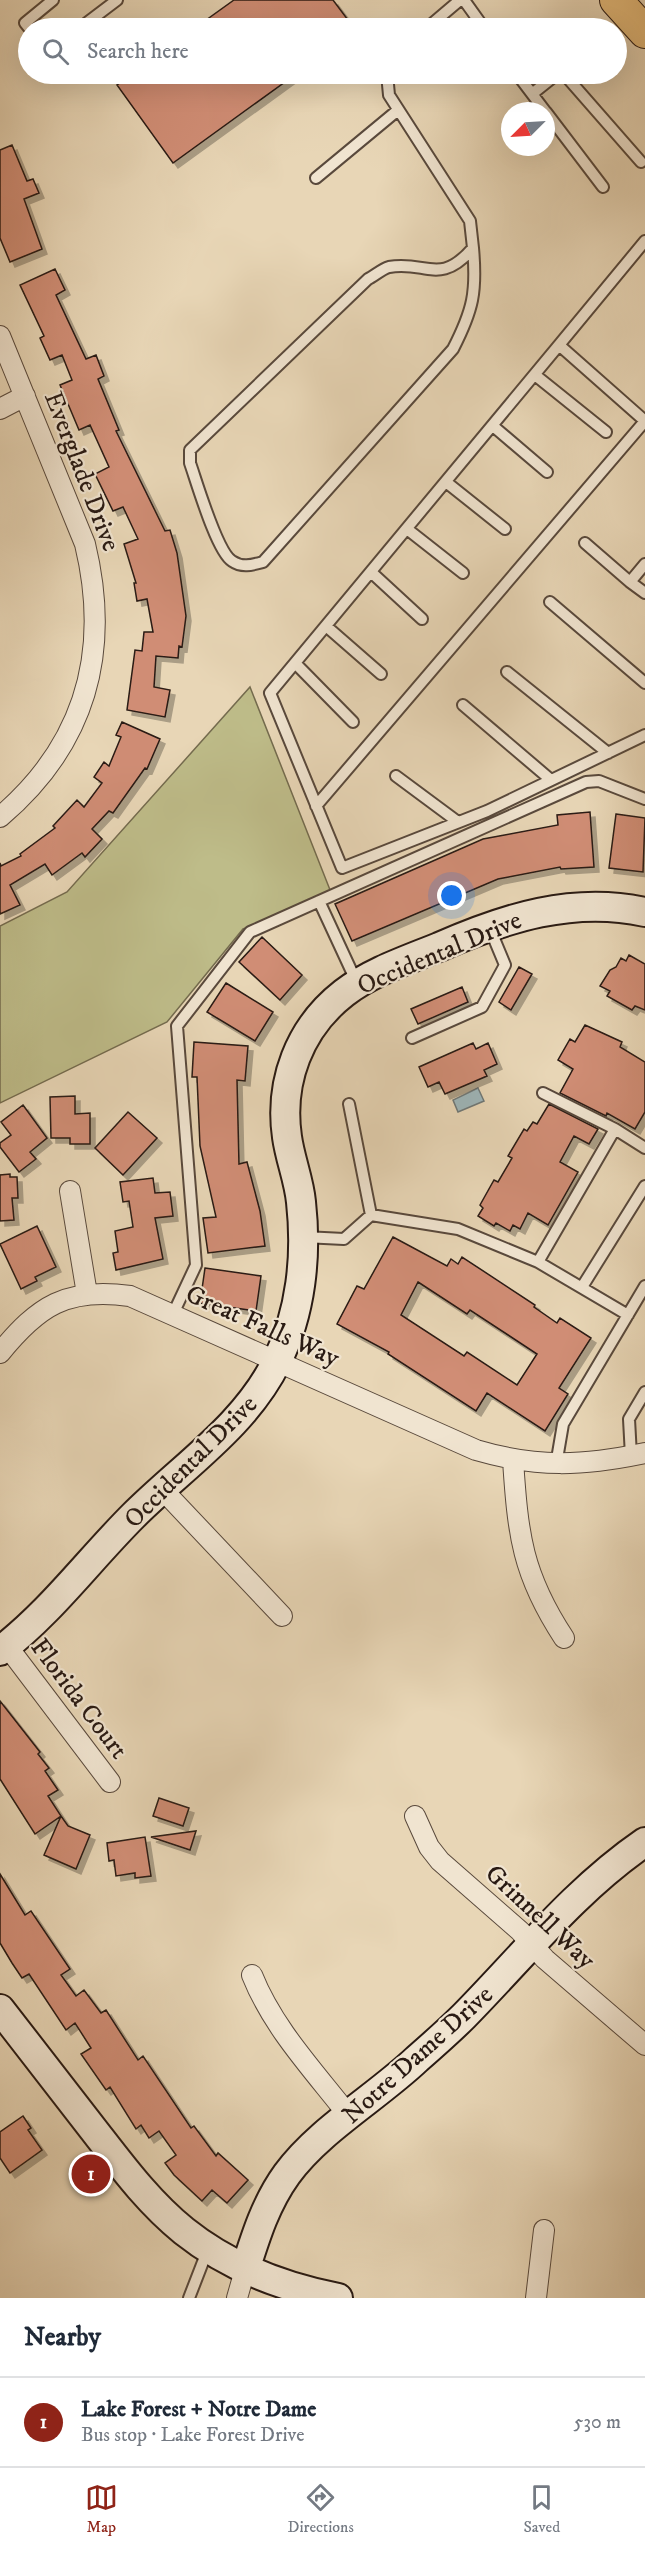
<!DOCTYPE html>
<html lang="en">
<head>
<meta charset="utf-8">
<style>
  body { margin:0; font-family:"IM FELL DW Pica",serif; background:#f6f6f7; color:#1f2937 }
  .compass { position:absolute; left:501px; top:102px; width:54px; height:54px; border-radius:50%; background:#fff; box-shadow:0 6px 24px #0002; rotate:246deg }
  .you { position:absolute; left:452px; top:896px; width:21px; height:21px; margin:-15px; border:4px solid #fff; border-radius:50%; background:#1a73e8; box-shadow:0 0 0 9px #1a73e833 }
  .badge { display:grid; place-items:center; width:39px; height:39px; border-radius:50%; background:#8f2418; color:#fff; font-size:20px; font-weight:700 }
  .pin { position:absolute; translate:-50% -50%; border:3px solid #fff; box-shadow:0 2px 6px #0006 }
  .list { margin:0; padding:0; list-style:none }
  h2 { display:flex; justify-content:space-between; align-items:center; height:78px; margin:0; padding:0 24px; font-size:26px }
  h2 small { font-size:20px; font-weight:400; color:#747a83 }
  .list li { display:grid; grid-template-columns:39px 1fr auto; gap:18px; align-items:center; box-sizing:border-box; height:90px; padding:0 24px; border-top:2px solid #e0e1e3 }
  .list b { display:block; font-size:22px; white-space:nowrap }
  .list p { margin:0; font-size:20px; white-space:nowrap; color:#747a83 }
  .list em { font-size:20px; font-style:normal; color:#747a83 }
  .icon { flex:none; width:33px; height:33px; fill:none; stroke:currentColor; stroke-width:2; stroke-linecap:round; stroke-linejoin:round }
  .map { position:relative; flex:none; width:645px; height:2298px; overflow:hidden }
  .search { position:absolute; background:#fff; box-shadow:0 6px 24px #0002; left:18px; right:18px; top:18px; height:66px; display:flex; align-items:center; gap:15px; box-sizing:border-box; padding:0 21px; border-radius:33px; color:#747a83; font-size:22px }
  .sheet { height:168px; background:#fff }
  nav { display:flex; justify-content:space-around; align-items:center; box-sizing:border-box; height:84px; border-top:2px solid #e0e1e3; background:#fff; font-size:16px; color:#747a83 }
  nav a { display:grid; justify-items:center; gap:3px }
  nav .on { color:#8f2418 }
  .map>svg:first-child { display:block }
  .green { fill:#bebc89; stroke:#746b4e; stroke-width:1.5 }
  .water { fill:#9eb6ba; stroke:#6f7877; stroke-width:1.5 }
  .building { fill:#d08d74; stroke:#291a13; stroke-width:1.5; fill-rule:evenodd; filter:url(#shadow) }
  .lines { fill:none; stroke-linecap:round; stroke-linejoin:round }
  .lane-casing { stroke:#59493c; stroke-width:14 }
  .street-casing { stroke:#59493c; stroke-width:22 }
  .secondary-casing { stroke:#291a13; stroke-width:32 }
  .primary-casing { stroke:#291a13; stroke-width:34 }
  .lane { stroke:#f0e4d0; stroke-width:10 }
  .street { stroke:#f0e4d0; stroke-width:20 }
  .secondary { stroke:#f0e4d0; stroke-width:28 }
  .primary { stroke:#e4bb7b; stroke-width:32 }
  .labels { text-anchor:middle; stroke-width:4.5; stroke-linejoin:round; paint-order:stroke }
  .street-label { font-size:26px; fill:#291a13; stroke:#f0e4d0 }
</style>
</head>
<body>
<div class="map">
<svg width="645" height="2298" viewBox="0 0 645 2298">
  <defs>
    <filter id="shadow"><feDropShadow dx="5" dy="5" stdDeviation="0" flood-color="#0004"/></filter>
  </defs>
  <rect width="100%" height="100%" fill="#e8d6b6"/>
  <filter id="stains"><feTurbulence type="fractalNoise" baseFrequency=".00333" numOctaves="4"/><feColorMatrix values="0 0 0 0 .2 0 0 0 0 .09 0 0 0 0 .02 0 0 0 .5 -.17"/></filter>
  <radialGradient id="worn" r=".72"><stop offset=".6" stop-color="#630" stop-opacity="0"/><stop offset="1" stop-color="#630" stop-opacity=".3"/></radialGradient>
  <path class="green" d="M 250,687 L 334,900 L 243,929 L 167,1022 L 0,1103 L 0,926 L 67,892 Z"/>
  <path class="water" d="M 478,1088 L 484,1101 L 458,1112 L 453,1100 Z"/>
  <path class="building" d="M 234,0 L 333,0 L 354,28 L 195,28 Z
    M 133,74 L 296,74 L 173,163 L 117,85 Z
    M 12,145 L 27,181 L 33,179 L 39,193 L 24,199 L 42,249 L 10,262 L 0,238 L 0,150 Z
    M 55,269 L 65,290 L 56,295 L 86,359 L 96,355 L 104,376 L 98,379 L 119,430 L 116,431 L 165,531 L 170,530 L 177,553 L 186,616 L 182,647 L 179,646 L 178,658 L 156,656 L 154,687 L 170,690 L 165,717 L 127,710 L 135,650 L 142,651 L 144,632 L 153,632 L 147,599 L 137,601 L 134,583 L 136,583 L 124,544 L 138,539 L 123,507 L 113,511 L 95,474 L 109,467 L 90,425 L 79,430 L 60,385 L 72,380 L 62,355 L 50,360 L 40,338 L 44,336 L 20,285 Z
    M 122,722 L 160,739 L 147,769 L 145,768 L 113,813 L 109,811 L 92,829 L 102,839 L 85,857 L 82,853 L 52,875 L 45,864 L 10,885 L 20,905 L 0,914 L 0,863 L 1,866 L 21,856 L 20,854 L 55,828 L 53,826 L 77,800 L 84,807 L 102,783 L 94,777 L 104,762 L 109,766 L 121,737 L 116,735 Z
    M 590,812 L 594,867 L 561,869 L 560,867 L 498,879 L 352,941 L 335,904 L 483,839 L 558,825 L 557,815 Z
    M 616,814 L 645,818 L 643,872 L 609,868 Z
    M 262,937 L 302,975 L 280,1000 L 239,962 Z
    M 629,955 L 645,964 L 645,1010 L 635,1006 L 632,1010 L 607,996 L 610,991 L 600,986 L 610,970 L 616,967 L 621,958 L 626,961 Z
    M 519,967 L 532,974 L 511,1010 L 499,1002 Z
    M 226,983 L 273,1012 L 255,1041 L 207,1012 Z
    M 462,987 L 468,1002 L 418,1024 L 411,1009 Z
    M 585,1025 L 622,1042 L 620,1047 L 645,1062 L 645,1112 L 635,1129 L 607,1113 L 606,1116 L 560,1093 L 573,1069 L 558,1060 L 570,1039 L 575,1042 Z
    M 194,1042 L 248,1046 L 245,1081 L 237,1080 L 239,1164 L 247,1162 L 260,1211 L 265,1246 L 208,1253 L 203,1218 L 216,1217 L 200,1146 L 197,1077 L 192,1077 Z
    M 473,1043 L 476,1049 L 488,1043 L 497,1064 L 484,1070 L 487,1076 L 445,1094 L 439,1082 L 428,1087 L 419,1067 Z
    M 75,1096 L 75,1114 L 90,1113 L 90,1144 L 70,1144 L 70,1138 L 51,1138 L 50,1097 Z
    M 549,1104 L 598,1129 L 589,1144 L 574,1136 L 560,1162 L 578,1172 L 548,1225 L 528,1213 L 520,1229 L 513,1225 L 510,1231 L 496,1223 L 494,1226 L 478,1216 L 483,1208 L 480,1205 L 494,1180 L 498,1182 L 512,1158 L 508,1156 L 524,1129 L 527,1131 L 533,1122 L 537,1124 Z
    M 23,1105 L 47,1138 L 30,1152 L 36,1159 L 19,1172 L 0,1147 L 0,1143 L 11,1135 L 1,1122 Z
    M 128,1112 L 157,1138 L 123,1175 L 95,1148 Z
    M 10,1174 L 10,1177 L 17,1177 L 18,1198 L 12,1198 L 14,1220 L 0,1221 L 0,1175 Z
    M 153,1178 L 155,1193 L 170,1192 L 173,1216 L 155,1218 L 163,1259 L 116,1270 L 113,1253 L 118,1252 L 115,1231 L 133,1227 L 129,1201 L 123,1202 L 120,1182 Z
    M 37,1226 L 56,1267 L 35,1277 L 37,1281 L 21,1289 L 0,1244 Z
    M 393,1237 L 447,1266 L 451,1259 L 458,1264 L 462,1257 L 535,1305 L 534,1307 L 557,1323 L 560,1318 L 591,1338 L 559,1388 L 568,1394 L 545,1431 L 487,1393 L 476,1411 L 388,1354 L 389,1352 L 337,1324 L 357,1286 L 364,1289 ZM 418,1282 L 467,1314 L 470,1310 L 537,1354 L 517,1385 L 467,1352 L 464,1356 L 401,1315 Z
    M 205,1268 L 261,1276 L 256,1311 L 200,1303 Z
    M 0,1701 L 40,1752 L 38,1754 L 49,1768 L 45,1771 L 58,1790 L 48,1796 L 61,1816 L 35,1834 L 0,1779 Z
    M 159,1798 L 189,1808 L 183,1826 L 153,1816 Z
    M 61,1816 L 68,1826 L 90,1835 L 76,1869 L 44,1855 Z
    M 196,1831 L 190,1850 L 151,1837 Z
    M 145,1837 L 151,1876 L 135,1878 L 135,1873 L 116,1876 L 114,1860 L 109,1861 L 107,1843 Z
    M 0,1874 L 25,1915 L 31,1911 L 70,1969 L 61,1975 L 76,1996 L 84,1990 L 101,2013 L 106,2010 L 138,2060 L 143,2056 L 191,2128 L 194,2126 L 216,2156 L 218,2153 L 248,2180 L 227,2203 L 212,2190 L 202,2201 L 174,2175 L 165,2163 L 176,2155 L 159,2131 L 149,2138 L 141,2125 L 136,2129 L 110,2087 L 106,2090 L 81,2054 L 91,2048 L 75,2023 L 66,2030 L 29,1974 L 22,1978 L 12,1963 L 0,1943 Z
    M 23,2116 L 31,2128 L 28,2130 L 42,2150 L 10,2173 L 0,2158 L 0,2132 Z"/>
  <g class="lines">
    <g class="lane-casing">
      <path id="lane" d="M 464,0 L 484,28
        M 29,28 L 25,23 L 53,0
        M 80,28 L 117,0
        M 427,28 L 460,0
        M 387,74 L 389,95 L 470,221 L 473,248
        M 517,74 L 545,111
        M 564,74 L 641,162
        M 532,94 L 557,74
        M 546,112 L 603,187
        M 316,178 L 398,110
        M 645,241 L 559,345 L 645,421
        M 473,248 C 477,292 473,310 453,349 L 263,562 C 252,565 242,568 232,561 C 217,552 197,483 190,463 L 190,450 L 368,279 C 374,276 382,269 389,267 C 426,260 439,287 473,248 Z
        M 559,345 L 270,693 L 342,868 L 487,811 L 645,735
        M 535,375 L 606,432
        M 493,426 L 547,472
        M 446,482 L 505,529
        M 407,529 L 463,573
        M 585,543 L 630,582
        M 645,564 L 630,582 L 645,593
        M 371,572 L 422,619
        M 550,602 L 645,683
        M 326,626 L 381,674
        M 295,663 L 353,722
        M 507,672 L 608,753
        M 463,705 L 551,780
        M 396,776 L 458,822
        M 316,806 L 645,421
        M 319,901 L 357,983
        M 412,1038 L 482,1007 L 505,965 L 490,929
        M 543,1093 L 615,1129
        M 349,1104 L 371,1215
        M 304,1237 L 344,1239 L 371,1215 L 458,1229 L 538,1262 L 628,1315
        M 538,1262 L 615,1129 L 645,1148
        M 582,1287 L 645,1186
        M 173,1314 L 196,1265 L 177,1026 L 250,932 L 586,782 L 599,781 L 645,799
        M 631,1456 L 629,1419 L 645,1392
        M 556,1465 L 563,1424 L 645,1286
        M 189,2298 L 208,2249"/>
    </g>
    <g class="street-casing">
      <path id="street" d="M 0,336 L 85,544 C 111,652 86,744 0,817
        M 0,409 L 25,396
        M 70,1191 L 87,1294
        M 0,1353 C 38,1306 67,1287 130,1296 L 476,1450 C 537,1468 583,1466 645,1453
        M 513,1460 C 518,1535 522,1574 564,1638
        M 161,1488 L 282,1616
        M 7,1646 L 110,1782
        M 415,1816 L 429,1847 L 440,1861 L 520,1931 L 545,1959 L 645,2045
        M 252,1975 C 273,2028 314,2071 349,2116
        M 237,2298 L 245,2270
        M 536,2298 L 544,2230"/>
    </g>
    <g class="secondary-casing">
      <path id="secondary" d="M 0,1651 C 51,1612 88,1561 133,1516 C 183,1466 245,1426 277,1361 C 301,1313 307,1256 301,1202 C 299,1180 290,1159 287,1137 C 279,1082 299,1028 344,993 C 371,972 407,960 439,947 C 505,918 573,896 645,912
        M 0,2009 C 31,2049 62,2089 93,2129 C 121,2165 148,2202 184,2231 C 229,2267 282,2287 338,2298
        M 245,2270 C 256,2235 266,2203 287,2174 C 319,2130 377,2097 417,2059 C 433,2045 449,2031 464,2016 C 523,1956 575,1890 645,1842"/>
    </g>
    <g class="primary-casing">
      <path id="primary" d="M 616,0 L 645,32"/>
    </g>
    <use href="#lane" class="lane"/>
    <use href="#street" class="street"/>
    <use href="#secondary" class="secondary"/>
    <use href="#primary" class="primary"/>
  </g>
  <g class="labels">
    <g class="street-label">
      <text transform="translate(83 471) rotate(69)" y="9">Everglade Drive</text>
      <text transform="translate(439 952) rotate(-23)" y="9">Occidental Drive</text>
      <text transform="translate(263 1325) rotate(24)" y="9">Great Falls Way</text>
      <text transform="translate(190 1461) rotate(-45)" y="9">Occidental Drive</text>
      <text transform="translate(80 1698) rotate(53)" y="9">Florida Court</text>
      <text transform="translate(541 1916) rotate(43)" y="9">Grinnell Way</text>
      <text transform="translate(417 2054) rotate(-42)" y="9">Notre Dame Drive</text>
    </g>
  </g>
  <rect width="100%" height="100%" filter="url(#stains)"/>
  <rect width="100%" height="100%" fill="url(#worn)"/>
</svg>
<svg class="compass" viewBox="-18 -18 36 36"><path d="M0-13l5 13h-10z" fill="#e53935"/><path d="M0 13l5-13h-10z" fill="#747a83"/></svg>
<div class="you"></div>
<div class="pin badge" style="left:91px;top:2174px">1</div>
<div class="search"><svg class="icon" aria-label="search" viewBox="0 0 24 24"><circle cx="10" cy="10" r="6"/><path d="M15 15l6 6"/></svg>Search here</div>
</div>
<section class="sheet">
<h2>Nearby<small></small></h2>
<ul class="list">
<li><span class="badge">1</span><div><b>Lake Forest + Notre Dame</b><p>Bus stop · Lake Forest Drive</p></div><em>530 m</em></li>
</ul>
</section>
<nav>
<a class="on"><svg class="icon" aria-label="map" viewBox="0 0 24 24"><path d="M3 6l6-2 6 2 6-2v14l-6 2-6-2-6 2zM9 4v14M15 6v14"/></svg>Map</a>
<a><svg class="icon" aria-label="directions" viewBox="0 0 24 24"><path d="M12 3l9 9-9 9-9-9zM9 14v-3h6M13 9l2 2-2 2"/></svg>Directions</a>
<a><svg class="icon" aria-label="saved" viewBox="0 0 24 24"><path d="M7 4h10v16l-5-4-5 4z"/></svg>Saved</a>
</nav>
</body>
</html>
